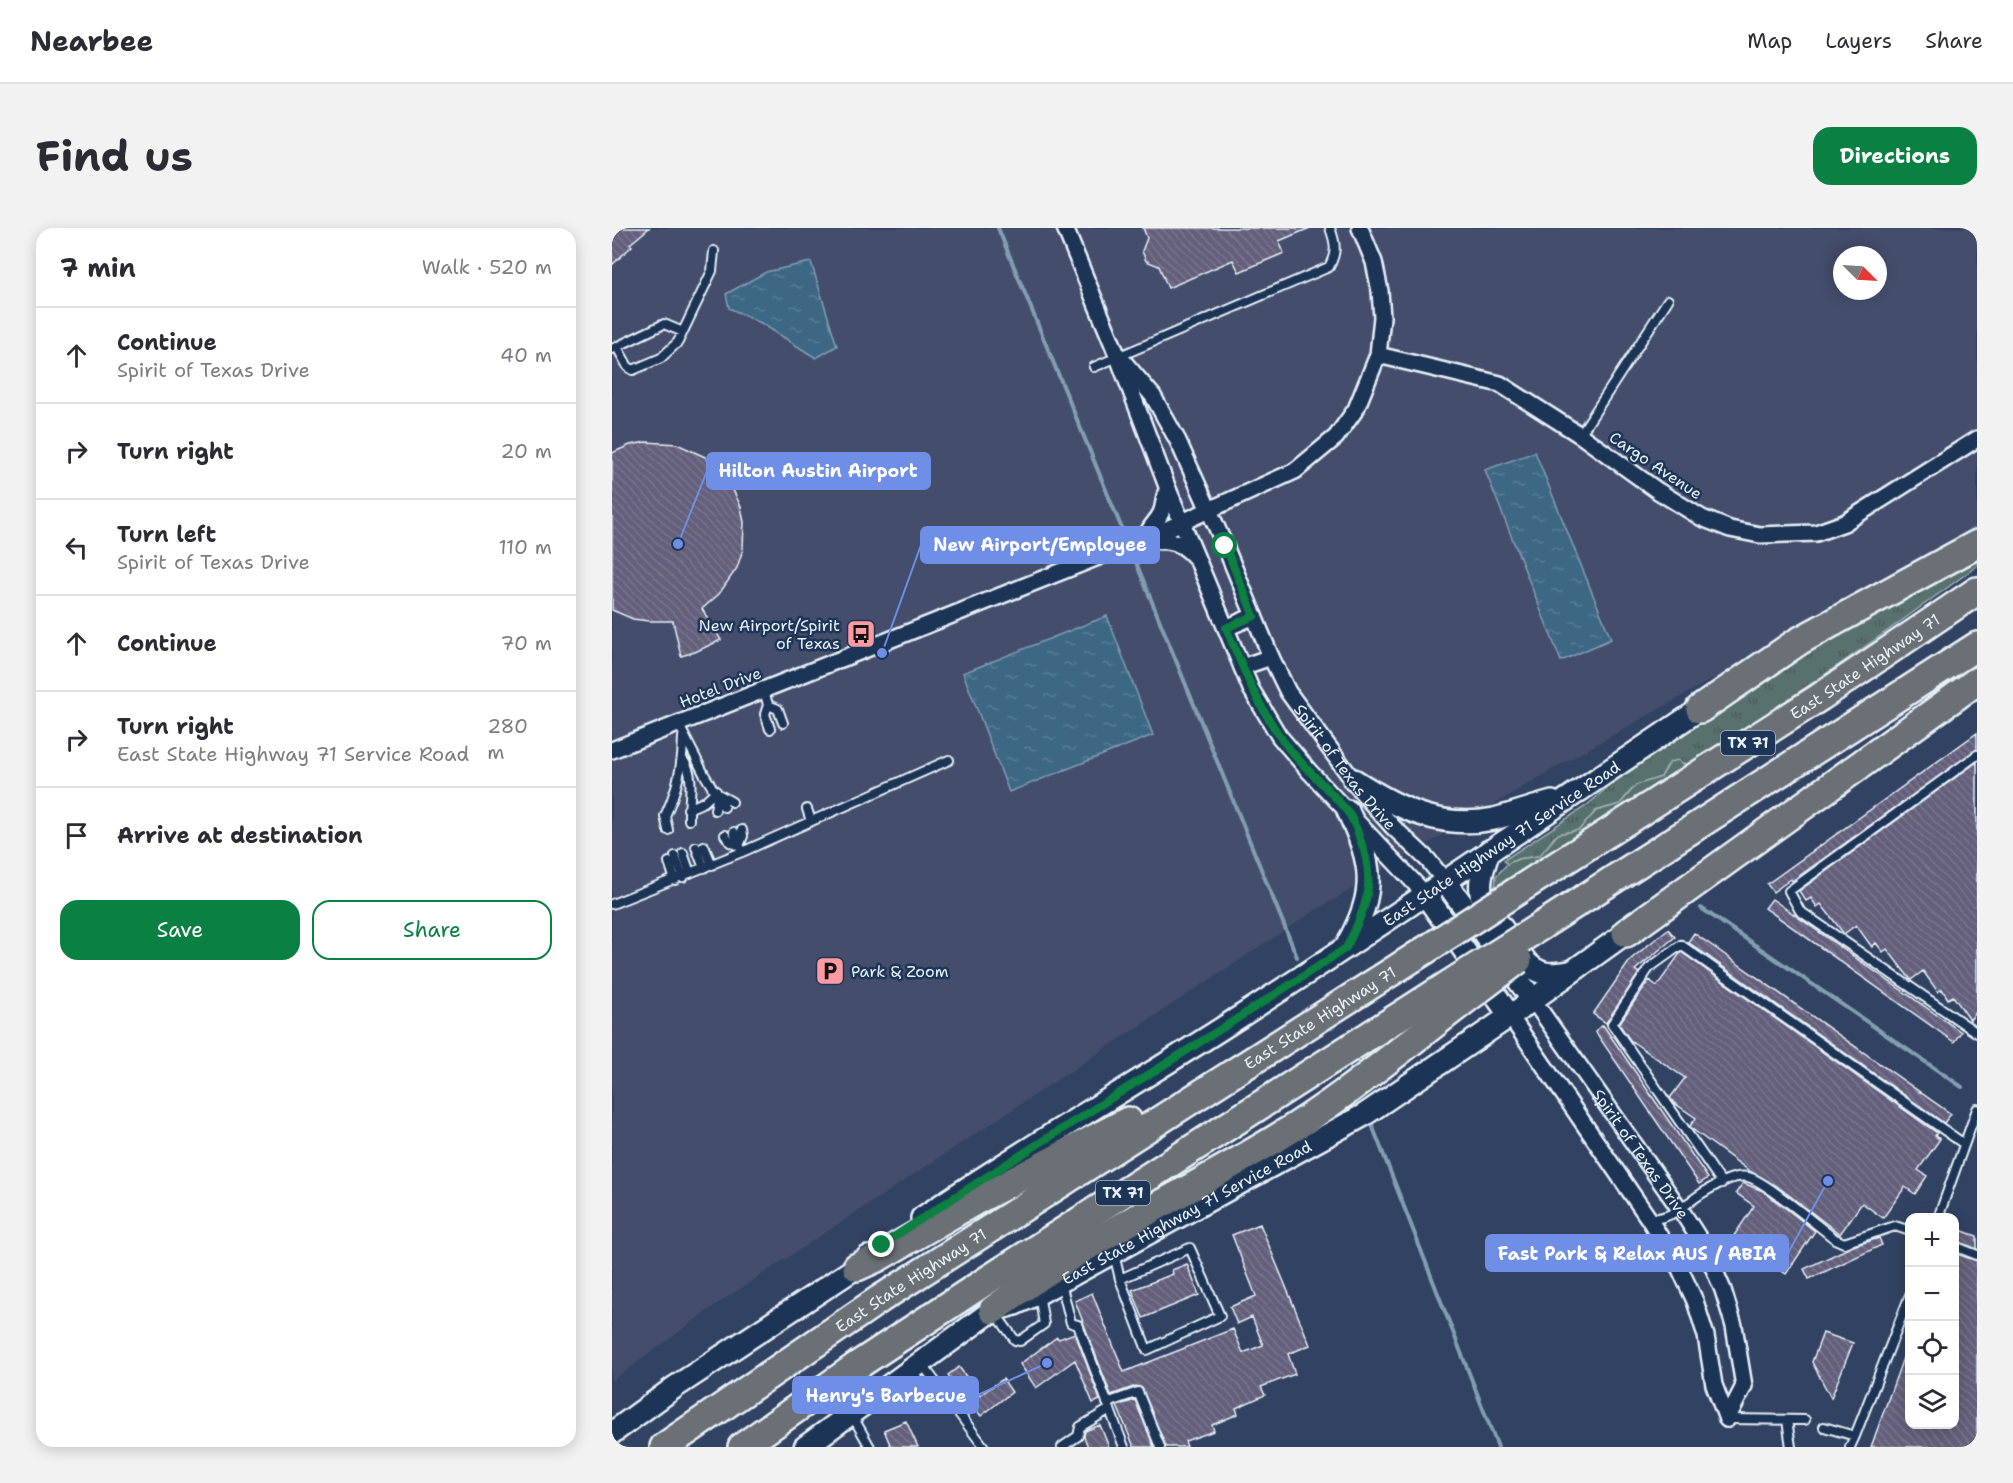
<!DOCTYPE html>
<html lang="en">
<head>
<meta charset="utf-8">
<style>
  body { margin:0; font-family:"Shantell Sans",sans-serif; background:#f2f2f3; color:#2b2b33 }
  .controls { position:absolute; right:18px; bottom:18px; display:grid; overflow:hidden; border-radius:12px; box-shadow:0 3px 15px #0003 }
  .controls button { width:54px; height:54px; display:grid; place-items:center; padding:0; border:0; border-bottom:2px solid #e1e1e2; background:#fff; color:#2b2b33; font:30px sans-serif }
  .compass { position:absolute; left:1221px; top:18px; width:54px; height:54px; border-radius:50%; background:#fff; box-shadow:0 3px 15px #0003; rotate:114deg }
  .stop { position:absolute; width:18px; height:18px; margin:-14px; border:4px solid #0b8043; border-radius:50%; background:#fff }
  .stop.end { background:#0b8043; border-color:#fff; box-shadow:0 2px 6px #0008 }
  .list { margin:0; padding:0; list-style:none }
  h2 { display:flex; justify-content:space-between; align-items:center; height:78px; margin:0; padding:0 24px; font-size:26px }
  h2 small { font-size:20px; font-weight:400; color:#7c7c81 }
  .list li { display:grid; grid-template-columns:39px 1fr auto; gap:18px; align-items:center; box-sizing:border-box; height:96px; padding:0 24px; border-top:2px solid #e1e1e2 }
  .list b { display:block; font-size:22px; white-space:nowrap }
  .list p { margin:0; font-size:20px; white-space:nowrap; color:#7c7c81 }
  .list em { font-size:20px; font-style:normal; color:#7c7c81 }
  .actions { display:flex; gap:12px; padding:18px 24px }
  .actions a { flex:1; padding:14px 0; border:2px solid #0b8043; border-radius:18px; text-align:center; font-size:21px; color:#0b8043 }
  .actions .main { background:#0b8043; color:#fff }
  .icon { flex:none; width:33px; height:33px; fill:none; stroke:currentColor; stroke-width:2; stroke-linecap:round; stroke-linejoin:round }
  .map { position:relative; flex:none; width:1365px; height:1219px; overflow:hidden; border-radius:18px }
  header { display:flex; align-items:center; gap:36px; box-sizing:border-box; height:84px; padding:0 30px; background:#fff; border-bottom:2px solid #e1e1e2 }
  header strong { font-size:28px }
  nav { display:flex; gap:33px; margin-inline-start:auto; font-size:21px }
  .intro { display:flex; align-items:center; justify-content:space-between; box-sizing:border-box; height:144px; padding:0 36px }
  h1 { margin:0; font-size:42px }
  .button { padding:15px 27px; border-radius:18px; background:#0b8043; color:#fff; font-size:21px; font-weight:700 }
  main { display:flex; gap:36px; padding:0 36px }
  aside { flex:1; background:#fff; border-radius:18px; box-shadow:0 3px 15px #0003 }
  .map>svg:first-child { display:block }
  .built { fill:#444e6d; fill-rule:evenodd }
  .grass { fill:url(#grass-tufts); stroke:#a0b1b3; stroke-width:1.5 }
  .garden { fill:#58716e; stroke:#a0b1b3; stroke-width:1.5 }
  .water { fill:url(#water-ripples); stroke:#829fb2; stroke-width:1.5 }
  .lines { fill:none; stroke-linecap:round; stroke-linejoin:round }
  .stream { stroke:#829fb2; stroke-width:4 }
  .building { fill:url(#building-back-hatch); stroke:#e8f1f8; stroke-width:1.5 }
  .lane-casing { stroke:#e8f1f8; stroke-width:12 }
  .street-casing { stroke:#e8f1f8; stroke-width:20 }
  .secondary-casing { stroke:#e8f1f8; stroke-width:26 }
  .highway-casing { stroke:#e8f1f8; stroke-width:32 }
  .lane { stroke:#1d3557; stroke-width:8 }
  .street { stroke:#1d3557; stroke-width:15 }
  .secondary { stroke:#1d3557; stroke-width:21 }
  .highway { stroke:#6b6f75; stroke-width:27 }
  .highway-bridge-casing { stroke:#e8f1f8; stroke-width:32; stroke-linecap:butt }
  .highway-bridge { stroke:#6b6f75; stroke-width:27 }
  .route { stroke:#0b8043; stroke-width:8 }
  .labels { text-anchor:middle; stroke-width:5; stroke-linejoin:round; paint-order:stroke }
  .shield { fill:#1d3557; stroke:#abb9c8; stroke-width:1.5 }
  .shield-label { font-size:15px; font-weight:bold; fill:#e8f1f8 }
  .street-label { font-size:16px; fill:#e8f1f8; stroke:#1d3557 }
  .poi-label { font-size:16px; fill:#e8f1f8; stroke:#1d3557; text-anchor:end }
  .leader { fill:none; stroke:#6e8fe5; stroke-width:2 }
  .callout-dot { fill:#6e8fe5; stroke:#1d3557; stroke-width:2 }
  .callout { fill:#6e8fe5; stroke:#6e8fe5; stroke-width:2 }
  .callout-label { font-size:18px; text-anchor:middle; font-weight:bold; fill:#fff }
</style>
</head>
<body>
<header>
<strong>Nearbee</strong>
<nav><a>Map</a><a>Layers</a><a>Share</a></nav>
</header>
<div class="intro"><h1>Find us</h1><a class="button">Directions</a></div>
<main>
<aside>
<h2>7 min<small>Walk · 520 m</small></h2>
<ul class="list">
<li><svg class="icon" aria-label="ahead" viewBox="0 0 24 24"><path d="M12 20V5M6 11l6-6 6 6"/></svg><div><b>Continue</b><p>Spirit of Texas Drive</p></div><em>40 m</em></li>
<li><svg class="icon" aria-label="right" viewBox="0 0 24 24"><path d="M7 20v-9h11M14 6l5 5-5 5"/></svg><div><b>Turn right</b></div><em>20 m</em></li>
<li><svg class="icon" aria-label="left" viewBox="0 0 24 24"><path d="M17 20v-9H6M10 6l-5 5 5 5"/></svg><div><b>Turn left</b><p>Spirit of Texas Drive</p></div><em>110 m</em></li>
<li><svg class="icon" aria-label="ahead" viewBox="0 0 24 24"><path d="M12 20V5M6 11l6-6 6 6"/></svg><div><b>Continue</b></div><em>70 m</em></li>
<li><svg class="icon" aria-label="right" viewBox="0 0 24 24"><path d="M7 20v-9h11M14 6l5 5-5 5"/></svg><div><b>Turn right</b><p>East State Highway 71 Service Road</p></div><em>280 m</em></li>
<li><svg class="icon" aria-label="arrive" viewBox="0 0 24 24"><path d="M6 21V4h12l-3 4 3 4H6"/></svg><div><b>Arrive at destination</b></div></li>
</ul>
<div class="actions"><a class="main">Save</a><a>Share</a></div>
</aside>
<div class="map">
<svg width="1365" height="1219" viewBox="0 0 1365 1219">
  <defs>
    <pattern id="grass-tufts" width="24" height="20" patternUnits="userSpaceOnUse" patternTransform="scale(1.5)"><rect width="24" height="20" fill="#58716e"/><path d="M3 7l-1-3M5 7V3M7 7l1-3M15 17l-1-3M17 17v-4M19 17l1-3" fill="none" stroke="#4e5a5a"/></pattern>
    <pattern id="water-ripples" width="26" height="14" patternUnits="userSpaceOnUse" patternTransform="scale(1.5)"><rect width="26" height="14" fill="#3e6884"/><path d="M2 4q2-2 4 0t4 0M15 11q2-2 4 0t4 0" fill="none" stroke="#5a7e96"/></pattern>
    <pattern id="building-back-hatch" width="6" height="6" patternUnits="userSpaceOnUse" patternTransform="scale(1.5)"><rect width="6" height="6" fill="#635f7b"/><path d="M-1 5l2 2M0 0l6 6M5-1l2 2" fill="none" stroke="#79768e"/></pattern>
  </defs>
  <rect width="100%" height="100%" fill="#324262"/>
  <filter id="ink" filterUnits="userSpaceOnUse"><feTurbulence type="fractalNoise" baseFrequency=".0167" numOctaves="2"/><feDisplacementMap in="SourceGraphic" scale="12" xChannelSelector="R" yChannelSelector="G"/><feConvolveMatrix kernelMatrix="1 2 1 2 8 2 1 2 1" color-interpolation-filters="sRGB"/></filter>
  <g filter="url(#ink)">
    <path class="built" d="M 0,0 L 1365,0 L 1365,302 L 953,534 L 699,685 L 105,1076 L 0,1153 ZM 1230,27 L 1266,27 L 1266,63 L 1230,63 Z"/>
    <path class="grass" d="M 1365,324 L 1365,338 C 1270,408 1174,475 1074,538 L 1072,535 L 1055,538 L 1049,549 L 1020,561 L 1008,576 L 984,583 L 967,602 L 951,605 L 942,609 L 935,620 L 927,628 L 906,631 L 895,636 L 892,632 L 974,578 L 1017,541 L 1174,430 Z"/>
    <path class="garden" d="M 1066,532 L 1074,538 L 883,660 L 884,648 L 895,636 L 906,631 L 927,628 L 946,606 L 967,602 L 984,583 L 1008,576 L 1024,557 L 1049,549 L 1058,534 Z"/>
    <path class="water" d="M 199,34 L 225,118 L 204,130 L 149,95 L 117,80 L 114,66 L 154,44 Z
      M 923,224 L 999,411 L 949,433 L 873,242 Z
      M 495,388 L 541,507 L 397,564 L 351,445 Z"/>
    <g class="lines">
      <path class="stream" d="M 386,0 L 515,313
        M 518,320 L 685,729
        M 1089,680 L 1350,859
        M 760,897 L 886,1219"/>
    </g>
    <path class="building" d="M 0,0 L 37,0 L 18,16 L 20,18 L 0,37 Z
      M 531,0 L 698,0 L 667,13 L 672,25 L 627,44 L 621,32 L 556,60 L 547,38 L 534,33 L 530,23 L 535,10 Z
      M 34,214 L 65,216 L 93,229 L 116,251 L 129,279 L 132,294 L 131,321 L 125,340 L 107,366 L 90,381 L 109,412 L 83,424 L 69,428 L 61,393 L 37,393 L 21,391 L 0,382 L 0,225 L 18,217 Z
      M 1365,505 L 1365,521 L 1180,653 L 1179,651 L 1161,664 L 1155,656 Z
      M 1365,534 L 1365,783 L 1358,792 L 1341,768 L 1336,771 L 1330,761 L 1326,764 L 1311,743 L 1299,752 L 1275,721 L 1271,724 L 1264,715 L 1260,719 L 1244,697 L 1232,706 L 1209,676 L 1205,679 L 1199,670 L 1194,673 L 1187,663 Z
      M 1160,671 L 1349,804 L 1342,814 L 1153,680 Z
      M 1056,701 L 1063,709 L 1023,742 L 1027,745 L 994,795 L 981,786 L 1019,731 Z
      M 1082,705 L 1339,886 L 1332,895 L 1076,714 Z
      M 1069,724 L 1325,905 L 1323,908 L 1328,911 L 1306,942 L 1315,948 L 1303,966 L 1293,959 L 1271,990 L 1250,975 L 1228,1006 L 1170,962 L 1139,944 L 1080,901 L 1078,898 L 1084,890 L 1062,875 L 1058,870 L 1073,850 L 1018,812 L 1007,796 L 1037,752 L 1045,758 Z
      M 991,797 L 1096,950 L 1087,956 L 983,803 Z
      M 1131,955 L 1151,963 L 1203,1003 L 1174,1046 L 1121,1009 L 1142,978 L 1124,965 Z
      M 648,996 L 698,1117 L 676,1126 L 683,1146 L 649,1159 L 653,1167 L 624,1180 L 626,1186 L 600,1197 L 602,1203 L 573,1213 L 575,1219 L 554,1219 L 530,1160 L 524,1158 L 499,1167 L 463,1073 L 480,1065 L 512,1144 L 621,1101 L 631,1125 L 651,1117 L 640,1089 L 625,1096 L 618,1079 L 644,1068 L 620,1007 Z
      M 1342,1000 L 1365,1008 L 1365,1021 L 1342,1012 Z
      M 1267,1010 L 1270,1017 L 1197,1051 L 1192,1041 L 1241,1018 Z
      M 1342,1025 L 1365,1033 L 1365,1219 L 1259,1219 L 1296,1116 L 1298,1116 L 1298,1197 L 1342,1197 Z
      M 575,1036 L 587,1067 L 531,1090 L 520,1062 L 561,1046 L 560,1042 Z
      M 463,1105 L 488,1172 L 481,1175 L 463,1132 L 424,1160 L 408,1136 L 445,1109 L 447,1111 Z
      M 1211,1105 L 1241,1115 L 1219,1170 L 1200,1134 Z
      M 347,1139 L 368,1167 L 391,1151 L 400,1164 L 369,1188 L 358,1174 L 356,1175 L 336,1147 Z
      M 523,1172 L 542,1219 L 522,1219 L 505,1178 Z
      M 294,1193 L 306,1219 L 279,1219 L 272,1202 Z
      M 488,1197 L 497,1219 L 476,1219 L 472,1209 L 473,1203 Z"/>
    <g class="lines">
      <g class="lane-casing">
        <path id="lane" d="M 5,119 L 16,139 L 21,142 L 49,130 L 66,114 L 100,43 L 102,23
          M 0,121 L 52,96 L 71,104
          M 482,139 L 717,39 C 725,24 724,16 718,0
          M 968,207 L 1056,72
          M 152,462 L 156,477 L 153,486 L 158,501
          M 156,477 L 166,481 L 171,495
          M 66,495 L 92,546 L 112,579
          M 1365,527 L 1177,663 L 1188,683 L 1365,805
          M 71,532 C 84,547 76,574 77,592
          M 76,581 L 92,574 L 104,563
          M 195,581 L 199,593
          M 103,582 L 106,566 L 120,574
          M 56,602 L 53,588 C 65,563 71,537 71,509
          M 122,604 L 130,624
          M 113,607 L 118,614 L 127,618
          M 92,618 L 100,637
          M 127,618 L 131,608 L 130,602
          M 84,619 L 92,640
          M 71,625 L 78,645
          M 63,628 L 71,649
          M 57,634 L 63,652
          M 0,676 L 130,624 L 337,532
          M 1110,955 L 1000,796 L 1037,740 L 1069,717 L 1352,916
          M 1326,990 L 1365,881
          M 1037,991 C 1062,990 1069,979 1089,966 C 1102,958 1121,946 1136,949 C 1152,952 1207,999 1223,1011 L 1232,1015 L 1283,998 L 1298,1003
          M 1342,1018 L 1365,1027
          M 502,1026 L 508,1051 L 535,1122 L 608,1088 L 578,1020 L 508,1051
          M 449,1055 L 459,1095 L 466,1097 L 512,1219
          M 384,1086 L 403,1112 L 408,1113 L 432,1096 L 427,1066
          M 310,1136 L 372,1219
          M 495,1175 L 526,1164 L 548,1219
          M 240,1187 L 258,1219
          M 1115,1191 L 1193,1192
          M 1175,1192 L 1179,1219
          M 1212,1199 L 1243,1208 L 1298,1067
          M 450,1219 L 466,1208 L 468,1199 L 498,1181
          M 1238,1219 L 1243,1208"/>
      </g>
      <g class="street-casing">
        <g id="street">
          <path d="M 453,0 L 506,129 L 556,261 L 639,461 L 667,508 L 697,543 L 813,666"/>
          <path d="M 766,127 L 888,156 L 968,207 L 1046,263 L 1090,290 L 1118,301 L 1148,307 L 1204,305 L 1232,295 L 1365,211"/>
          <path id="s1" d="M 511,133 L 541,168 L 566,213 L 613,318 L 659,429 L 676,464 L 749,563 L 781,599 L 816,632 L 833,653"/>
          <path d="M 534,310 C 538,296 544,296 549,285 C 553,277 551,267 556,261"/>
          <path d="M 537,311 C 544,314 548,312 556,313 C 567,314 577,322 584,330"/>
          <path d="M 614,400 L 642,388"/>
          <path d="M 630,439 L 659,429"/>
          <path d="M 0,522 L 544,306 L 683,243 L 724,209 L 744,181 L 766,127 L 770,89 L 768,63 L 762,34 L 748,0"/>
          <path id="s2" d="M 921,772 L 1072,987 L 1093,1020 L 1111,1062 L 1122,1098 L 1132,1158 L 1115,1191"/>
          <path d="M 898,788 L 1037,991 L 1068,1041 L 1083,1073 L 1094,1108 L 1102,1157 L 1115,1191"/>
        </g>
      </g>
      <g class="secondary-casing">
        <g id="secondary">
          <path d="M 742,552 C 786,580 828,602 882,591 C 902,586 921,579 940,574"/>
          <path d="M 877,623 C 871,640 865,656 871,674 L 915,735 C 930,749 940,746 959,744"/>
          <path d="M 833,653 L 921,772"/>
          <path d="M 813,666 L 898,788"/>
          <path d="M 736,715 C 765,661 761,638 736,583"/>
          <path id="s3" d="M 310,990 C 413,920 521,858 626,790 C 782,690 934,585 1088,481"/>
          <path d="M 0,1205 L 63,1159 L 245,1039 L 256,1029"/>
          <path id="s4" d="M 193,1219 L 381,1082 L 403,1076 L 427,1065 L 752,887 L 898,788 L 1014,705"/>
        </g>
      </g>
      <g class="highway-casing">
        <g id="highway">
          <path d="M 1088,481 L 1187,413 L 1365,316"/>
          <path id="s5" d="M 905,663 L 1208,469 L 1365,363"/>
          <path d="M 929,698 L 1365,418"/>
          <path d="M 1014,705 L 1365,453"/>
          <path d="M 245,1039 L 265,1030 L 363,973 L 516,893"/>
          <path d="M 381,1082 C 469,1014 570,968 665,910 C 730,871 789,821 849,775"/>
          <path id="s6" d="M 52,1219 L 268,1071 L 812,723"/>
          <path d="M 130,1219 L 246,1137 L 377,1051 L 836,757"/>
        </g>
      </g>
      <use href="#lane" class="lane"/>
      <use href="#street" class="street"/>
      <use href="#secondary" class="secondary"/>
      <use href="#highway" class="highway"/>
      <g class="highway-bridge-casing">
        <path id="highway-bridge" d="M 812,723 L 905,663
          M 836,757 L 929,698
          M 849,775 L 906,732"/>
      </g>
      <use href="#highway-bridge" class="highway-bridge"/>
    </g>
  </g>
  <g class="lines" filter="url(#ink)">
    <path class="route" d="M 270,1017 C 422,915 581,822 734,720 C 754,681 765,654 748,611 C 745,601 741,590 734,582 C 713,556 685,535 667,507 C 644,474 630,437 614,400 L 642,388 L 613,318"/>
  </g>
  <defs>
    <g id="bus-square" transform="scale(1.5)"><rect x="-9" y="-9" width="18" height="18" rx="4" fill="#ff9aa2" stroke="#1d3557"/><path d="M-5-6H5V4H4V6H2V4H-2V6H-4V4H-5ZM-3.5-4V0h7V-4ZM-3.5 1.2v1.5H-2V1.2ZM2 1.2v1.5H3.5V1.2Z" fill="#111"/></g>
    <g id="parking-square" transform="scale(1.5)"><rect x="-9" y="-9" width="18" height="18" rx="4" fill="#ff9aa2" stroke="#1d3557"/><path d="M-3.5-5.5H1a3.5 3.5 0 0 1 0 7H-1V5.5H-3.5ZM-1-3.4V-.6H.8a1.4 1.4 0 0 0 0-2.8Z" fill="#111"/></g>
  </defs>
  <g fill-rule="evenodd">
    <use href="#bus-square" x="249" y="406"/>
    <use href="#parking-square" x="218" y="743"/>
  </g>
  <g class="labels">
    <g class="shield">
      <rect x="1109" y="503" width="54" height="24" rx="4.5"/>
      <rect x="484" y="953" width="54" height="24" rx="4.5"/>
    </g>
    <g class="shield-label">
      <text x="1136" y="520">TX 71</text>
      <text x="511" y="970">TX 71</text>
    </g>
    <g class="street-label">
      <text transform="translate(1044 237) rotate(34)" y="6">Cargo Avenue</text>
      <text dy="6" stroke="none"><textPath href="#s5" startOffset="414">East State Highway 71</textPath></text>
      <text transform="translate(108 459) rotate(-21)" y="6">Hotel Drive</text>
      <text dy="6" stroke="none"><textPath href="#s1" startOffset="466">Spirit of Texas Drive</textPath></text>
      <text dy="6" stroke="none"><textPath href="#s3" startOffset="690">East State Highway 71 Service Road</textPath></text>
      <text dy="6" stroke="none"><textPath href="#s6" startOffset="784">East State Highway 71</textPath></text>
      <text dy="6" stroke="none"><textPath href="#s2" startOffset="188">Spirit of Texas Drive</textPath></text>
      <text dy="6" stroke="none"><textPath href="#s4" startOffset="450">East State Highway 71 Service Road</textPath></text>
      <text dy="6" stroke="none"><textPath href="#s6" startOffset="298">East State Highway 71</textPath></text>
    </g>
    <g class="poi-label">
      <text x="228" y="403">New Airport/Spirit<tspan x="228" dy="18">of Texas</tspan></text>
      <text x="239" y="749" text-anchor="start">Park &amp; Zoom</text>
    </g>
  </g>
  <path class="leader" d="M66 316L95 243M270 425L309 317M1216 953L1176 1025M435 1135L366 1167"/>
  <g class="callout-dot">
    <circle cx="66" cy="316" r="6"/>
    <circle cx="270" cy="425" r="6"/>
    <circle cx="1216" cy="953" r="6"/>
    <circle cx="435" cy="1135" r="6"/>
  </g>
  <g class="callout">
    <rect x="95" y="225" width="223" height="36" rx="6"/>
    <rect x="309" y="299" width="238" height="36" rx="6"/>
    <rect x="874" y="1007" width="302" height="36" rx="6"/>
    <rect x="181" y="1149" width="185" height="36" rx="6"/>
  </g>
  <g class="callout-label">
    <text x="206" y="249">Hilton Austin Airport</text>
    <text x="428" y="323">New Airport/Employee</text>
    <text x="1025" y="1032">Fast Park &amp; Relax AUS / ABIA</text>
    <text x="274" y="1174">Henry's Barbecue</text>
  </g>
</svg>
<div class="controls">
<button>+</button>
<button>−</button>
<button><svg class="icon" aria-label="locate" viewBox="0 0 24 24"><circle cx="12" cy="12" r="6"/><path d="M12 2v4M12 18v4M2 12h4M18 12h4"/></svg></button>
<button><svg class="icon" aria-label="layers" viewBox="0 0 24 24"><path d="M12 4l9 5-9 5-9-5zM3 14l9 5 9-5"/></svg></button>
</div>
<svg class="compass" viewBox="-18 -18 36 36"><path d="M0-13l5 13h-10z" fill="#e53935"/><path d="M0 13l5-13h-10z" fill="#7c7c81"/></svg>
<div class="stop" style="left:613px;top:318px"></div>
<div class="stop end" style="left:270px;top:1017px"></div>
</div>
</main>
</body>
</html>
